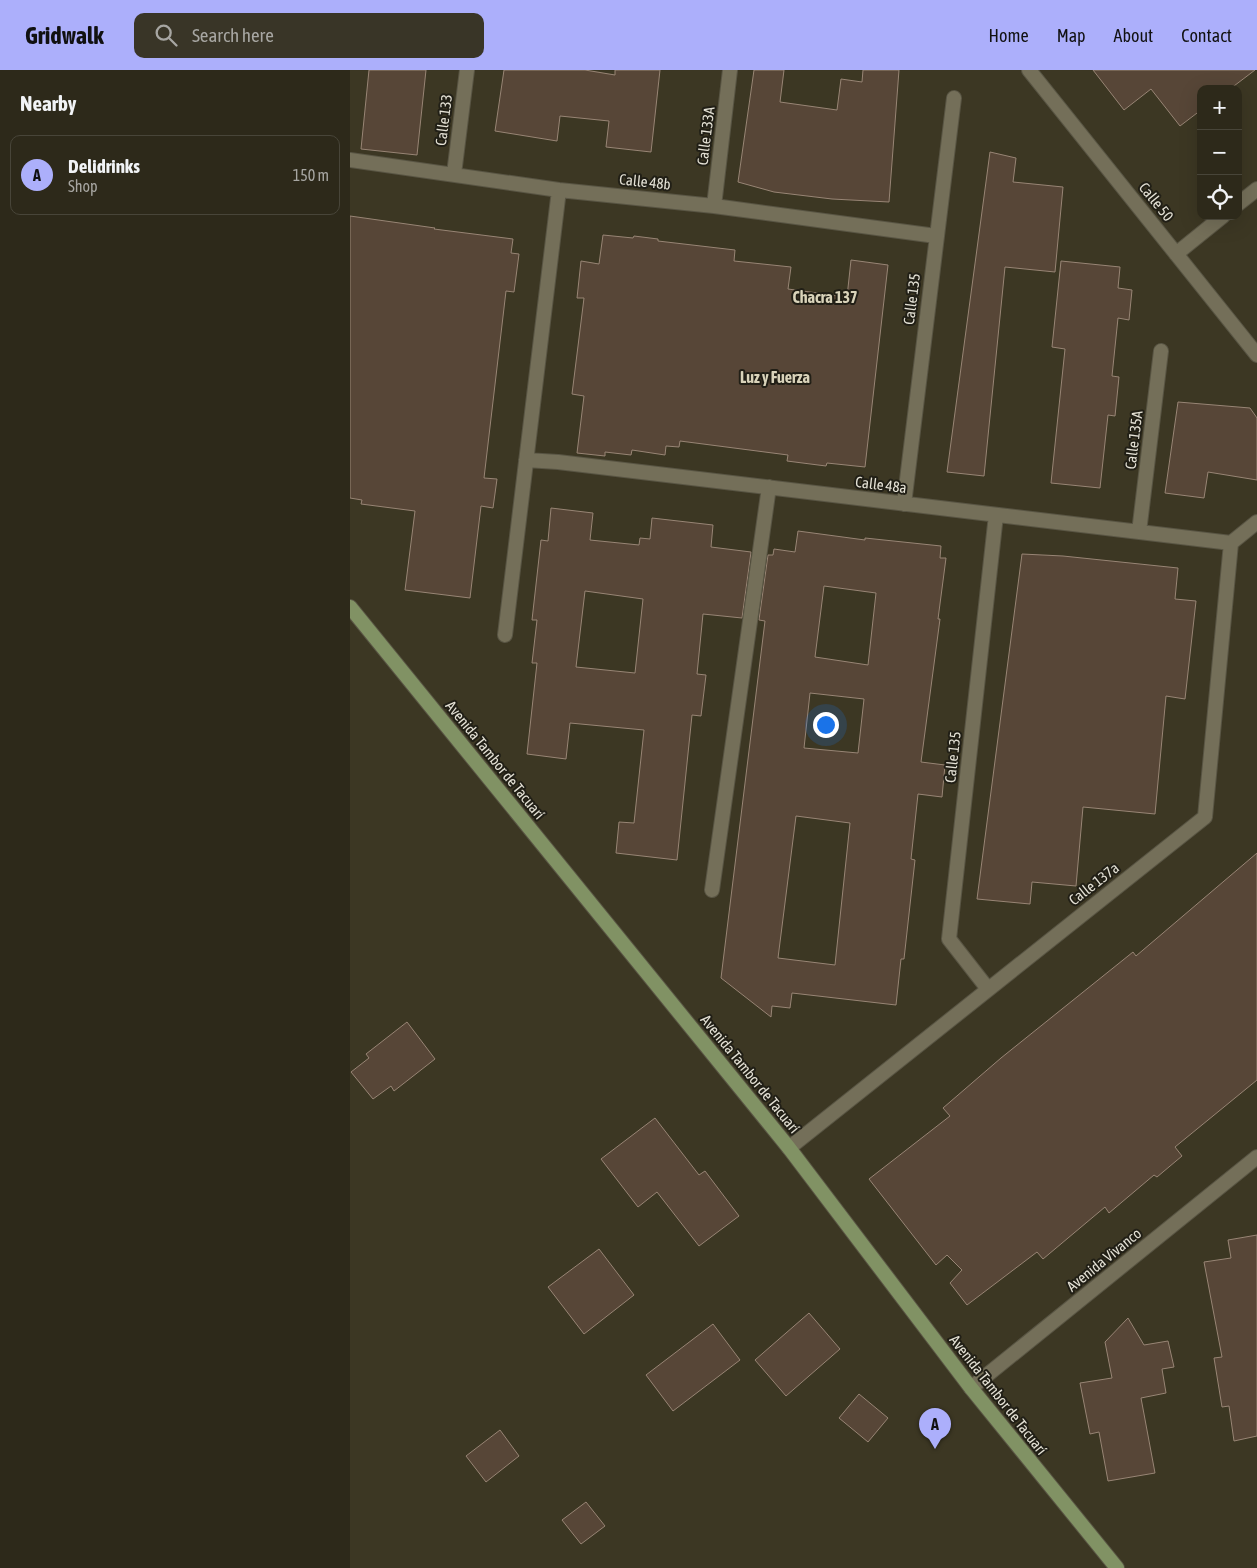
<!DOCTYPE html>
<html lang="en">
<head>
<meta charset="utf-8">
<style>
  body { margin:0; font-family:"Asap Condensed",sans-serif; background:#393527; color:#f1f3f6 }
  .controls { position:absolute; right:15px; top:15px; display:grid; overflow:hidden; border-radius:10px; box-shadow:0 5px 20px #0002 }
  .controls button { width:45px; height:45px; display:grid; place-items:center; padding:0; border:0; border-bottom:1px solid #484539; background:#2d291a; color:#f1f3f6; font:25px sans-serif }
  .you { position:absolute; left:475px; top:654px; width:18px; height:18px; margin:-12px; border:4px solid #fff; border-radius:50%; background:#1a73e8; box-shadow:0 0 0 8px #1a73e833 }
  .badge { display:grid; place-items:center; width:32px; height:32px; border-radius:50%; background:#acaffb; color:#111; font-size:16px; font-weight:700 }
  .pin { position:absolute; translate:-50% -41px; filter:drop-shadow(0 1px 2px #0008) }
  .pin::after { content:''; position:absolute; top:26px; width:18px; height:15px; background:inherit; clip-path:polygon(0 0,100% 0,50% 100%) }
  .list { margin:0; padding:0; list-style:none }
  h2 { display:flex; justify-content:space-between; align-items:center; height:65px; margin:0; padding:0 20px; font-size:21px }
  h2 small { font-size:16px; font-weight:400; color:#a7a6a2 }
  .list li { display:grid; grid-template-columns:32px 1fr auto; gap:15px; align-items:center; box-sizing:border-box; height:80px; margin:0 10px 10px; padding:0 10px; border:1px solid #484539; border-radius:10px }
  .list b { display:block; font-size:19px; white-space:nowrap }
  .list p { margin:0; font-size:16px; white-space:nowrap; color:#a7a6a2 }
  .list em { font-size:16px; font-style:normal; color:#a7a6a2 }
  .icon { flex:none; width:28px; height:28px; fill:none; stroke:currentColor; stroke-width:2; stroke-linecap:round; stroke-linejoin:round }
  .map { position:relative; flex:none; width:907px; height:1498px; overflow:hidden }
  header { display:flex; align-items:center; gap:30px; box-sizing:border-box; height:70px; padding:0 25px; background:#acaffb; color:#111 }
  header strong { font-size:24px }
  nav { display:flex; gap:28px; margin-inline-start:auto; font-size:18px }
  .search { width:350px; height:45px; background:#393527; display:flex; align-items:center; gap:12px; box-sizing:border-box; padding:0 18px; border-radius:10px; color:#a7a6a2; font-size:19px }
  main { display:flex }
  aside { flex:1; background:#2d291a }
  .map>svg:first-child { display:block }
  .building { fill:#574637; stroke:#988575; fill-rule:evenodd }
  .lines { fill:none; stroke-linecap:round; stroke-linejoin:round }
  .minor-casing { stroke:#595544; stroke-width:16 }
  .secondary-casing { stroke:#595544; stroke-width:16 }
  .primary-casing { stroke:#595544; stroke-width:16 }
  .minor { stroke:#746f59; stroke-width:14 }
  .secondary { stroke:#746f59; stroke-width:14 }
  .primary { stroke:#819264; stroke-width:14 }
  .labels { text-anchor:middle; stroke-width:4; stroke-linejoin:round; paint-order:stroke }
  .street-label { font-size:15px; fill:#e4e1d5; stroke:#211f16 }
  .neighbourhood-label { font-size:16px; font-weight:bold; fill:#d9d3ba; stroke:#211f16 }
</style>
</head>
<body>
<header>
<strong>Gridwalk</strong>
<div class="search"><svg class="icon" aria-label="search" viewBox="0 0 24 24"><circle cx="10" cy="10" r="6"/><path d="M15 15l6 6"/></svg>Search here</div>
<nav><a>Home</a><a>Map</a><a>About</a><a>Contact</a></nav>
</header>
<main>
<aside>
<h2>Nearby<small></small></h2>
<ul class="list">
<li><span class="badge">A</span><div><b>Delidrinks</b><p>Shop</p></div><em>150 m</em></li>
</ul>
</aside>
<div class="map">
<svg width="907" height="1498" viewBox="0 0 907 1498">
  <rect width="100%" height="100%" fill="#3c3723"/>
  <path class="building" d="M 19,0 L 76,0 L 67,85 L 11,79 Z
    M 154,0 L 235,0 L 265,5 L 265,0 L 310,0 L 301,82 L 256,77 L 259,51 L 210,46 L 207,71 L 145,61 Z
    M 404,0 L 434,0 L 430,32 L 487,40 L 491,9 L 512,12 L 513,0 L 549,0 L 539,132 L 482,129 L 424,122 L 388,112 Z
    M 743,0 L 905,0 L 880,19 L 851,19 L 851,40 L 830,56 L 801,19 L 774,40 Z
    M 640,82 L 666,88 L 663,112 L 713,117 L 705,202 L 655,197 L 634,406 L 597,402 Z
    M 0,146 L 85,158 L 84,159 L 163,169 L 161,183 L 169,184 L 164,222 L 156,221 L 134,408 L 147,409 L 143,438 L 131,436 L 120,528 L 55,520 L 65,441 L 11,434 L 12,430 L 0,428 Z
    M 253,165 L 283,168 L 284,166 L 308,169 L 308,171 L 385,180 L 384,191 L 441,197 L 438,219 L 497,227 L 501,190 L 538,195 L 515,397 L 477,393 L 476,396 L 437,391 L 438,385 L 330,371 L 329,377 L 316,376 L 315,385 L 282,380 L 281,385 L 255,382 L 255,386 L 227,383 L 234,326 L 222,324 L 234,228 L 227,228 L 231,191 L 249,194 Z
    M 711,191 L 770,197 L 768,218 L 782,220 L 779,250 L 768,248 L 762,306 L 769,307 L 765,346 L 758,345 L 750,418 L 701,413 L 715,279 L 702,277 Z
    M 828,332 L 900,338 L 907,348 L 907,410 L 858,402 L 854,428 L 815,423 Z
    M 201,438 L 243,443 L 240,470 L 289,475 L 290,468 L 300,469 L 302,448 L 363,455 L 361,477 L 401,482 L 392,548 L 353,544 L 347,604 L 356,605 L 351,646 L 342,645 L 327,790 L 266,783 L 269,752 L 284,753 L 294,660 L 220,653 L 216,689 L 177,684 L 187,593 L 182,593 L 187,550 L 182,550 L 191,470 L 198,471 ZM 235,521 L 293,529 L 285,603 L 226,597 Z
    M 448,461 L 515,470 L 515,468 L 591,476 L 590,488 L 596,488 L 588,549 L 590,549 L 571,692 L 595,695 L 592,727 L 568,724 L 561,789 L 565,790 L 554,889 L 551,889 L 546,935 L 442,923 L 440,938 L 422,936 L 421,947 L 371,908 L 415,551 L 409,550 L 418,485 L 423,485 L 424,479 L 445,482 ZM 474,516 L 526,523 L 518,595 L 465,587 ZM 460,623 L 514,629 L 508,683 L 454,678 ZM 446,746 L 500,753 L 485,895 L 428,888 Z
    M 672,484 L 713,486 L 828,498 L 825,529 L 846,531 L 835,629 L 816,626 L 805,744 L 733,737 L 726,816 L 682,812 L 680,834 L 627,829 Z
    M 907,783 L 907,1010 L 825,1077 L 832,1086 L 807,1107 L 804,1105 L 759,1143 L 755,1137 L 693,1189 L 687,1182 L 617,1235 L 600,1213 L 612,1200 L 597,1185 L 586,1195 L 519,1109 L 600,1046 L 593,1038 L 651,988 L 783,882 L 786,886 Z
    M 57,952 L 85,989 L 44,1021 L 41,1016 L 23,1029 L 1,1002 L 19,988 L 16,984 Z
    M 305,1048 L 349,1105 L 355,1101 L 389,1146 L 349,1176 L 307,1122 L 288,1137 L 251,1089 Z
    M 907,1165 L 907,1366 L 884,1371 L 879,1336 L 872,1337 L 864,1288 L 872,1287 L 854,1192 L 881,1188 L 878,1170 Z
    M 249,1179 L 284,1225 L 234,1264 L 198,1217 Z
    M 459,1243 L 490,1279 L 436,1326 L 405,1290 Z
    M 778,1248 L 794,1275 L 818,1271 L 824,1297 L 812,1299 L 816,1323 L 791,1328 L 805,1403 L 758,1411 L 749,1362 L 740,1364 L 730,1313 L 762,1308 L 755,1272 Z
    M 363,1254 L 390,1290 L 323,1341 L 296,1305 Z
    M 509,1324 L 538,1348 L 518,1372 L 489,1348 Z
    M 150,1360 L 169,1386 L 136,1412 L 116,1386 Z
    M 236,1432 L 255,1456 L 231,1474 L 212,1450 Z"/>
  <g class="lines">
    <g class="minor-casing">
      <path id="minor" d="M 679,0 L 907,285
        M 0,90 L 209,120 L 364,136 L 586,166
        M 104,104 L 117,0
        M 888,134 L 907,119
        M 364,136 L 380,0
        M 826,184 L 873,146
        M 176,390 L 208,392 L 881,473
        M 554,434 L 604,28
        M 789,462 L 811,281
        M 881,473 L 907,452
        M 155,565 L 209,120
        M 362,820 L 419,417
        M 638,919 L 599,869 L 646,445
        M 439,1078 L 855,747 L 881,473"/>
    </g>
    <g class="secondary-casing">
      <path id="secondary" d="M 621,1318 L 907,1087"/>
    </g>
    <g class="primary-casing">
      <path id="primary" d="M 0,537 L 439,1078 L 621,1318 L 767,1498"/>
    </g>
    <use href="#minor" class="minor"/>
    <use href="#secondary" class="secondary"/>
    <use href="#primary" class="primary"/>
  </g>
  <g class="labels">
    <g class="street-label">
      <text transform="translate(94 50) rotate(-83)" y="5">Calle 133</text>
      <text transform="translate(356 66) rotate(-83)" y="5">Calle 133A</text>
      <text transform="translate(295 112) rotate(6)" y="5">Calle 48b</text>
      <text transform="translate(806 132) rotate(51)" y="5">Calle 50</text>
      <text transform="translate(562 229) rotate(-83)" y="5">Calle 135</text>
      <text transform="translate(784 370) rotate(-83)" y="5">Calle 135A</text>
      <text transform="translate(531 415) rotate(7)" y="5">Calle 48a</text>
      <text transform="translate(603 687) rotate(-84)" y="5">Calle 135</text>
      <text transform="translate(145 690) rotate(51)" y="5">Avenida Tambor de Tacuarí</text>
      <text transform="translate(744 814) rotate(-38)" y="5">Calle 137a</text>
      <text transform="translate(400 1004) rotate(51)" y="5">Avenida Tambor de Tacuarí</text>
      <text transform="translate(754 1190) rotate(-39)" y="5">Avenida Vivanco</text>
      <text transform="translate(648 1325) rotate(52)" y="5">Avenida Tambor de Tacuarí</text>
    </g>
    <g class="neighbourhood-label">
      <text x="475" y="233">Chacra 137</text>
      <text x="425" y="313">Luz y Fuerza</text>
    </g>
  </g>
</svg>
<div class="controls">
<button>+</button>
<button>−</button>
<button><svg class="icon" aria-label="locate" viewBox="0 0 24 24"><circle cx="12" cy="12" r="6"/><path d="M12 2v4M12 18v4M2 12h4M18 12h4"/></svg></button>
</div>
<div class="you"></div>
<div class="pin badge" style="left:585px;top:1379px">A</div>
</div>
</main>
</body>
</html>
